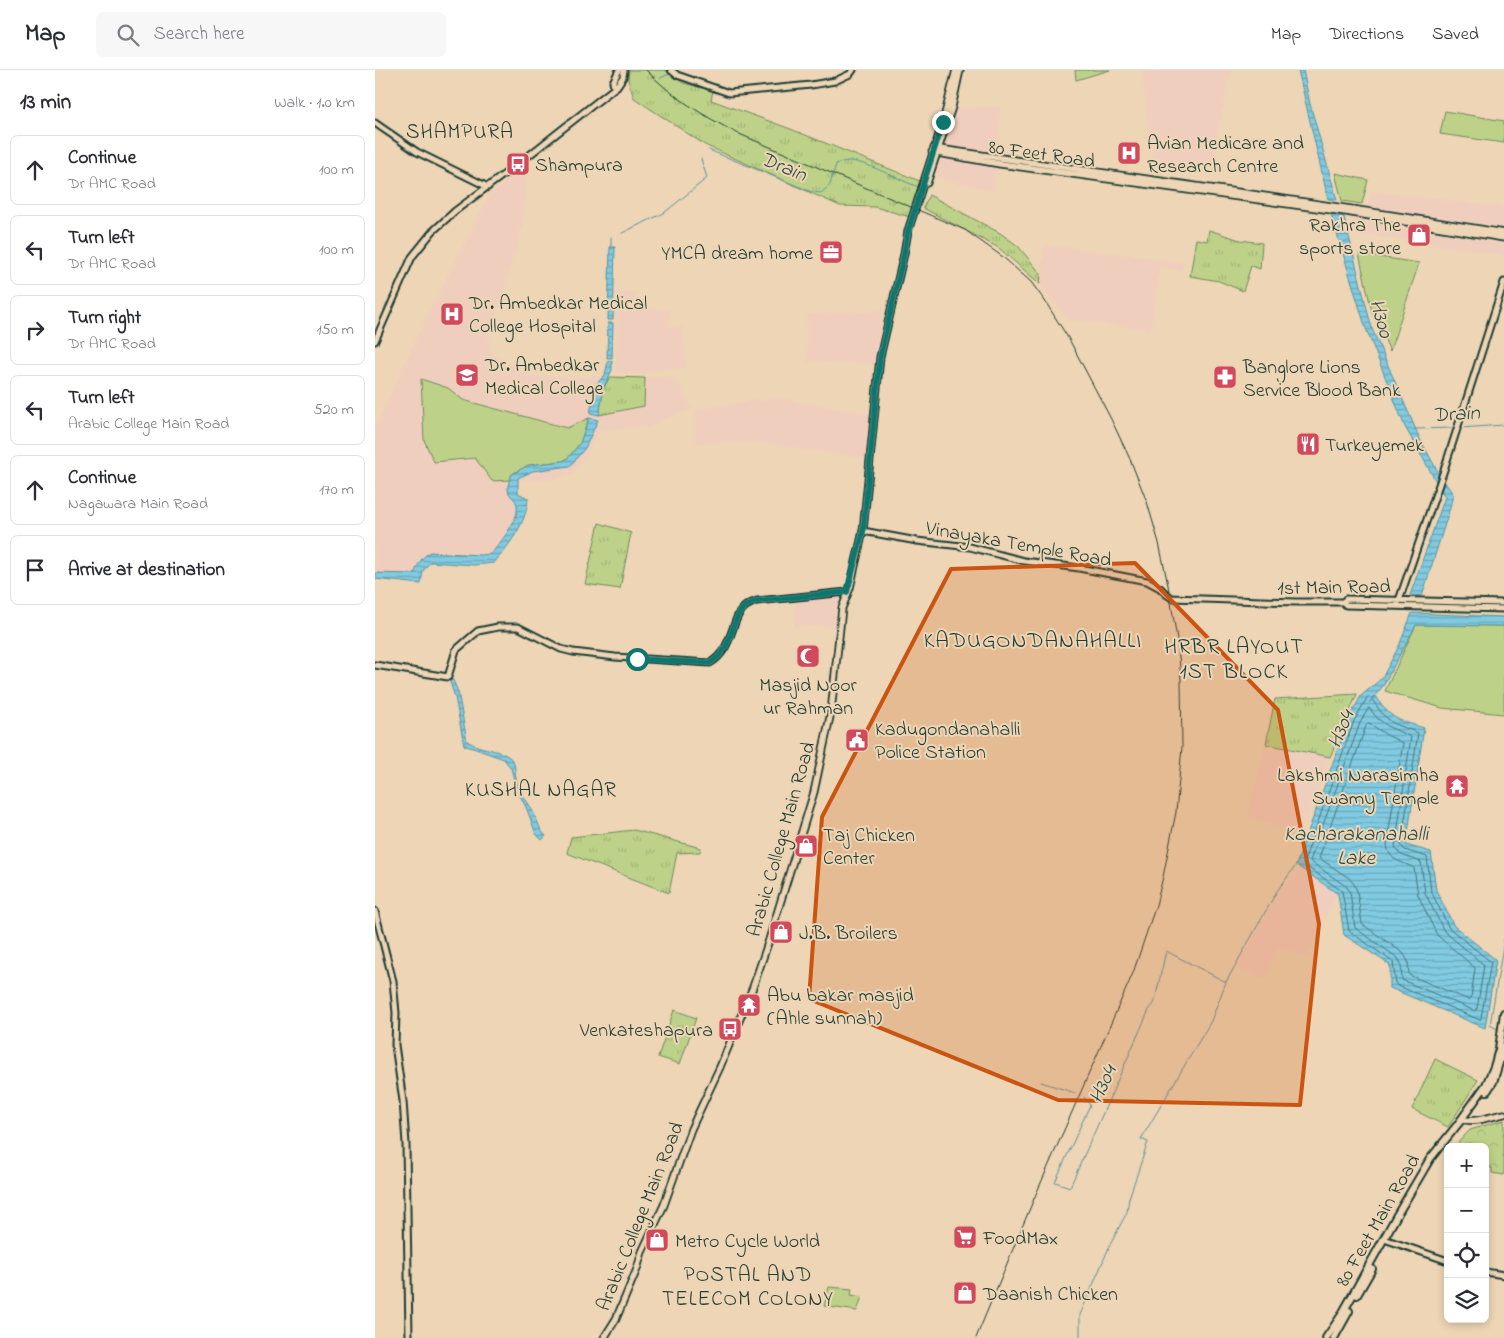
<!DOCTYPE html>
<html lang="en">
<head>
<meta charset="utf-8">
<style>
  body { margin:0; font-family:"Indie Flower",sans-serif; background:#f7f7f7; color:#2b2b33 }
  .controls { position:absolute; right:15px; bottom:15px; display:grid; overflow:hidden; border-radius:8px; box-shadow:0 2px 8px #0003 }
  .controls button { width:45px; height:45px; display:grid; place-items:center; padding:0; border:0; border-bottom:1px solid #e1e1e2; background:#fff; color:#2b2b33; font:25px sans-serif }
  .stop { position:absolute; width:15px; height:15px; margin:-11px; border:4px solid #0f766e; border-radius:50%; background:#fff }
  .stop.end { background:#0f766e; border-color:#fff; box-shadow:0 1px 5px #0008 }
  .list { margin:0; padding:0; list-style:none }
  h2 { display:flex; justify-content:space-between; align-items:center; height:65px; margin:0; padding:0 20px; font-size:21px }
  h2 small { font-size:16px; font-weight:400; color:#7c7c81 }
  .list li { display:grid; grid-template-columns:32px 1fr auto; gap:15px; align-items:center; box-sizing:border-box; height:70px; margin:0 10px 10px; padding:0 10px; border:1px solid #e1e1e2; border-radius:8px }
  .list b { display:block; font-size:19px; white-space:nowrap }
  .list p { margin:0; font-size:16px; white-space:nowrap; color:#7c7c81 }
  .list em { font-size:16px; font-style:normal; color:#7c7c81 }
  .icon { flex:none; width:28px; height:28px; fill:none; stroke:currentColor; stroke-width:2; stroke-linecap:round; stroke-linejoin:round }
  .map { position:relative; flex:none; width:1129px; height:1268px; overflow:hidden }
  header { display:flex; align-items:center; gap:30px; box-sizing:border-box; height:70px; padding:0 25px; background:#fff; border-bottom:1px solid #e1e1e2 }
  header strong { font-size:24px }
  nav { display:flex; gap:28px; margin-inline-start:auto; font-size:18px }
  .search { width:350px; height:45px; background:#f7f7f7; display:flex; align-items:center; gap:12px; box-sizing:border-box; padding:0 18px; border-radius:8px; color:#7c7c81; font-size:19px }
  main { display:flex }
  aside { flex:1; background:#fff }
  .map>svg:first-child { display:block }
  .built { fill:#f0cebd }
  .grass { fill:url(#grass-tufts); stroke:#6e885e }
  .forest { fill:url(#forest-crowns); stroke:#6e885e }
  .park { fill:#bdd288; stroke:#6e885e }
  .water { fill:url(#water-rules); stroke:#5a929c }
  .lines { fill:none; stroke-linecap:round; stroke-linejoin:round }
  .shore { stroke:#46767a; stroke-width:1 }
  .stream { stroke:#5a929c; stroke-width:1 }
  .tertiary-casing { stroke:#1f3d34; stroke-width:9 }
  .secondary-casing { stroke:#1f3d34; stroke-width:9 }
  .primary-casing { stroke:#1f3d34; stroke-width:10 }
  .tertiary { stroke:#edd5b5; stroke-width:5 }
  .secondary { stroke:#edd5b5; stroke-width:5.5 }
  .primary { stroke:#edd5b5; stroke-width:6 }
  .rail { stroke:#1f3d34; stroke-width:1 }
  .route { stroke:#0f766e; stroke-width:6 }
  .marked { fill:#ca5512; fill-opacity:0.2; stroke:#ca5512; stroke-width:4; stroke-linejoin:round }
  .labels { text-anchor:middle; stroke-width:4; stroke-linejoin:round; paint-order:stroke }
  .poi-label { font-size:20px; fill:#1f3d34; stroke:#edd5b5; text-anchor:start }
  .street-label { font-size:20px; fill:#1f3d34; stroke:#edd5b5 }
  .neighbourhood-label { font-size:21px; letter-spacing:1px; fill:#1f3d34; stroke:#edd5b5 }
  .water-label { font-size:21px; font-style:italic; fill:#294b45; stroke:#edd5b5 }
  .quarter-label { font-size:22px; letter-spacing:1px; fill:#1f3d34; stroke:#edd5b5 }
</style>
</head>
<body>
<header>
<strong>Map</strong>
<div class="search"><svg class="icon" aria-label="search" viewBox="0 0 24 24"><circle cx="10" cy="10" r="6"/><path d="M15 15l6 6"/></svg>Search here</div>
<nav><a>Map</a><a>Directions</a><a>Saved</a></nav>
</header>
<main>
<aside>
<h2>13 min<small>Walk · 1.0 km</small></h2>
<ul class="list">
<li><svg class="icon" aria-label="ahead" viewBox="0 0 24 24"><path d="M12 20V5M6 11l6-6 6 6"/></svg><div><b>Continue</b><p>Dr AMC Road</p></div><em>100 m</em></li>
<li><svg class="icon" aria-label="left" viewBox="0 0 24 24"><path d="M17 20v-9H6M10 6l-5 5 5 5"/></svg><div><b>Turn left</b><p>Dr AMC Road</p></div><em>100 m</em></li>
<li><svg class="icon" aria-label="right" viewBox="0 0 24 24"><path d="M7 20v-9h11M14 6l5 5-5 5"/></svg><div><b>Turn right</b><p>Dr AMC Road</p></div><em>150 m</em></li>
<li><svg class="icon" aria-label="left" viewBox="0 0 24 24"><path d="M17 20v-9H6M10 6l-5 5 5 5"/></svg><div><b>Turn left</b><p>Arabic College Main Road</p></div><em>520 m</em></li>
<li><svg class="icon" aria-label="ahead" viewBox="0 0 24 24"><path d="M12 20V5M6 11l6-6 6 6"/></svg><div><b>Continue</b><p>Nagawara Main Road</p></div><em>170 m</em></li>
<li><svg class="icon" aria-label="arrive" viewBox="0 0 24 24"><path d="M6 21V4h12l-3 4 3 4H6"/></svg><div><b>Arrive at destination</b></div></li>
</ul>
</aside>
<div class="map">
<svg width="1129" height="1268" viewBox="0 0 1129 1268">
  <defs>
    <pattern id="grass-tufts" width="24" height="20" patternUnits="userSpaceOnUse" patternTransform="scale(1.25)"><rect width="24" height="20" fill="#bdd288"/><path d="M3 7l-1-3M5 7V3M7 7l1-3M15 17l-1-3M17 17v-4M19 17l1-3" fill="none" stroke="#a2b576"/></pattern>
    <pattern id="forest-crowns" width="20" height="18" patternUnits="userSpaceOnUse" patternTransform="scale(1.25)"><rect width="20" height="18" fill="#bdd288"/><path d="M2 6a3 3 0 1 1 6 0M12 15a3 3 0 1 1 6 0" fill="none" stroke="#a2b576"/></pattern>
    <pattern id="water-rules" width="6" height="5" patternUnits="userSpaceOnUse" patternTransform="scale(1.25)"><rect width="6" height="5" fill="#81cbe2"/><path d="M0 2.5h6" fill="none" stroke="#69a6b8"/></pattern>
  </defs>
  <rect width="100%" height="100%" fill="#edd5b5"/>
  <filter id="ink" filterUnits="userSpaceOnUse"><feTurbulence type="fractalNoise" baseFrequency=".02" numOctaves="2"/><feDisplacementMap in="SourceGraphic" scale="10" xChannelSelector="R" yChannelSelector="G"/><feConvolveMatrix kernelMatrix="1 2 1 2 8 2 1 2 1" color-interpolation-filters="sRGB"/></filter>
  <g filter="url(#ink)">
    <path class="built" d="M 767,0 L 856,0 L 839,77 L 844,99 L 778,88 Z
      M 625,37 L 622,85 L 566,76 L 578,38 Z
      M 564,88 L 621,98 L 619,121 L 560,108 Z
      M 145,102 L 150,106 L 148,150 L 141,178 L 113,269 L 116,283 L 149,303 L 169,306 L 257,308 L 299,307 L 317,338 L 293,347 L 274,357 L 224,360 L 212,385 L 197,404 L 181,409 L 134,412 L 134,424 L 141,432 L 142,437 L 141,445 L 132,466 L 116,484 L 105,485 L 55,482 L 43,494 L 39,504 L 0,503 L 0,353 L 3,353 L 50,250 L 115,124 Z
      M 996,121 L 1129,137 L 1129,157 L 992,138 Z
      M 976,147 L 1129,169 L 1129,185 L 980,163 Z
      M 670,175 L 809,192 L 808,200 L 785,198 L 776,260 L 693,249 L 665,214 Z
      M 242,222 L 261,222 L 262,237 L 294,240 L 294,257 L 307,257 L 311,297 L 264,303 L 241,302 Z
      M 508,241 L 500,294 L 432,291 L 432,244 Z
      M 395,327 L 496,344 L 491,388 L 380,372 L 321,373 L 321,340 L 382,330 L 388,332 Z
      M 464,525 L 462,557 L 420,555 L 421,531 Z
      M 891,674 L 955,687 L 926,767 L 872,746 Z
      M 926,799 L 963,824 L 951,845 L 933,888 L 905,877 L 890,909 L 862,897 L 903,822 Z"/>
    <path class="grass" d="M 254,0 L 290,0 L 308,13 L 338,21 L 336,30 L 413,58 L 547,112 L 535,147 L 500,137 L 465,136 L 330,75 L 259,28 L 253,10 Z
      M 700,0 L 735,0 L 701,10 Z
      M 554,125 L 625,163 L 643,176 L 666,204 L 665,214 L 624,178 L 548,138 Z
      M 834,160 L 865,170 L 887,173 L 885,199 L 876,196 L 868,221 L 844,211 L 815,206 L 821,169 L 832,171 Z
      M 235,307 L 270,308 L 269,336 L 224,345 L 229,317 Z
      M 224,453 L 256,463 L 245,519 L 210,514 Z
      M 982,624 L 955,687 L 891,674 L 900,629 Z
      M 259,760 L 326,778 L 325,782 L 302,783 L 294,823 L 192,783 L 196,767 Z
      M 299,940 L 321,948 L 305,994 L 283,987 Z
      M 1060,989 L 1103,1010 L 1073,1057 L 1037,1039 Z"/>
    <path class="forest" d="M 1129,1050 L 1129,1105 L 1117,1103 L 1117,1098 L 1110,1097 L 1110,1077 L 1079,1077 L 1095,1060 Z"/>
    <path class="park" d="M 1070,41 L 1129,51 L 1129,73 L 1065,64 Z
      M 960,103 L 993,110 L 987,134 L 967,131 Z
      M 984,184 L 1044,193 L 1015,281 L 997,242 Z
      M 46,309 L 73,318 L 88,330 L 192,358 L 214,348 L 205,373 L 193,388 L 188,391 L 154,395 L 137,404 L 135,410 L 117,411 L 100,388 L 59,392 L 49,370 Z
      M 1041,555 L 1129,556 L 1129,644 L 1067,638 L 1010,621 Z
      M 454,1217 L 477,1219 L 476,1225 L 487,1227 L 482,1241 L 449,1236 Z"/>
    <path class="water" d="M 923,0 L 928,0 L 935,34 L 962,130 L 953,129 Z
      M 956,144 L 969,147 L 997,259 L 1045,369 L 1063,402 L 1078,424 L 1075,438 L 1047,526 L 1035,525 L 1070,427 L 1030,357 L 990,256 Z
      M 235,177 L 240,177 L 238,250 L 233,250 Z
      M 233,253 L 238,253 L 237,288 L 232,288 Z
      M 233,291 L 237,291 L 237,300 L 229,317 L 224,345 L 215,343 L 221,314 L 230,305 Z
      M 214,348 L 223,350 L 210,378 L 195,396 L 158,401 L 143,408 L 143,423 L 153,428 C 152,453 134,475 119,493 L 99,495 L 55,492 L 48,501 L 46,514 L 0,509 L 0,503 L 39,504 C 43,495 46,487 55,482 L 105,485 L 116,484 C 124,474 148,446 141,432 C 141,431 137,427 136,426 C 130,420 134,411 137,404 L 154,395 L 188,391 L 193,388 L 205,373 Z
      M 1037,543 L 1129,547 L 1129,556 L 1041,555 L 1008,616 L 994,633 L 1001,626 C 1016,650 1023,650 1049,658 L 1031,775 L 1056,782 L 1061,820 L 1079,856 L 1121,890 L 1110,958 L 1015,918 L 1015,895 L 969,865 L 963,824 L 921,795 L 974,648 L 986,626 L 1007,608 L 1024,576 Z
      M 74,609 L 78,610 L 83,622 L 92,671 C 105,680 121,678 134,687 C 142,693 139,700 141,708 C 143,721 153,731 158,742 C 163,751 164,760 171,766 L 167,770 L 161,764 L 151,737 L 141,718 L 136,698 L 129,689 L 89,675 L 80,627 Z"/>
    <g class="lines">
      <path class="shore" d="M 993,627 L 996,628 L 1008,645 L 1018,653 L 1043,663 L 1026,775 L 1030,780 L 1052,787 L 1056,821 L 1074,858 L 1116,892 L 1106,948 L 1105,950 L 1021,915 L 1018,892 L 974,861 L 967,821 L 928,794 L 979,651 Z
        M 994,638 L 1003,649 L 1014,657 L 1036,667 L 1020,777 L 1026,785 L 1046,792 L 1050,823 L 1069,861 L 1109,895 L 1102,939 L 1100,941 L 1027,910 L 1026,894 L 1023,888 L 980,858 L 975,822 L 972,817 L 935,791 L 985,653 Z
        M 994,653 L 1010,664 L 1028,673 L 1012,772 C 1012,791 1026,791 1039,798 L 1043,825 L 1062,865 L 1100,898 L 1096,928 L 1094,930 L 1034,905 L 1033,891 L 1028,883 L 987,854 L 982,821 L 979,814 L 974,808 L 944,788 L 991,656 Z"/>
      <path class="stream" d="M 285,8 L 297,3
        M 334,80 L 437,122 L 446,123 L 455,115 L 461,94 C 464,93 469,91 472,91 C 490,90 525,111 544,117
        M 247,163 L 289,143 L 332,108 L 326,89
        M 236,178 L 236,167
        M 1085,358 L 1129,355
        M 1040,359 L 1081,358
        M 76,611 L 78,601
        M 1124,960 L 1115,955 L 1129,870
        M 666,1012 L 700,1023
        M 709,1027 L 715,1035 L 680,1112 L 695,1117 L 774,940 L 779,934 L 791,881 L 851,912 L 902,821 L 922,794
        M 705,1268 L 705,1245 L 735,1175 L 752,1142 L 754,1128 L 773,1072 L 766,1069 L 836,951 L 851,912"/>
      <g class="tertiary-casing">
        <path id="tertiary" d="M 296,0 L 302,5 L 354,23 L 436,15 L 460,11 L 475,4 L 478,0
          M 239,17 L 238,12 L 244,0
          M 0,53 L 42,82 L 113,117
          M 0,271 L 37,187 L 58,161 L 80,141 L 143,94 L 242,16 L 248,7 L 249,0
          M 488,461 L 542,471 L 595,477 L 649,491 L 704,498 L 772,511 L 785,518 L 791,524 L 797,528 L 921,532 L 968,532 L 971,529 L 1129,533
          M 968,532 L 971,535 L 1129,539
          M 1022,536 L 1068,403 L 1129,212
          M 0,595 L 73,607 L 81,580 L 103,561 L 123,557 L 143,557 L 186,579 L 198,582 L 240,587 L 335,593 C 360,578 355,547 371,536 C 374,534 379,532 382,531 L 472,522
          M 0,841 L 18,911 L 21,943 L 20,975 L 28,1031 L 31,1074 L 34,1268
          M 1012,1170 L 1073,1191
          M 1110,1202 L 1129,1205"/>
      </g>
      <g class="secondary-casing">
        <path id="secondary" d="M 559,78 C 749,107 939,131 1129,163
          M 557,82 L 625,94 L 971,142 L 1129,168
          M 552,113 L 577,37 L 585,0
          M 1087,1049 C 1098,1054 1117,1046 1129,1044
          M 229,1268 L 241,1249 L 262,1199 L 267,1182 L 289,1135 L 316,1059 L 345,997 L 378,917 L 393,873 L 439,722 L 456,642 L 467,538 L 475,518 L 488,461 L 505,287 L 529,184 L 533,161 L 568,52 L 581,0"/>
      </g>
      <g class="primary-casing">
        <path id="primary" d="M 1112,1021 L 1118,1012 L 1129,977
          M 982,1225 L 997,1199
          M 951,1268 L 966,1246 L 1022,1145 L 1055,1089 L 1083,1054 L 1111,1015 L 1119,997 L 1124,979 L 1129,943
          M 959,1268 L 974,1241"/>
      </g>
      <use href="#tertiary" class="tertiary"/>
      <use href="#secondary" class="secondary"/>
      <use href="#primary" class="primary"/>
      <path class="rail" d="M 271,0 C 297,27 329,46 362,63 L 590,160 L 628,187 L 656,212 L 670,231 L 695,271 L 736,349 L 755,389 L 772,432 L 784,473 L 793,515 L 803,575 L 806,610 L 807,677 L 801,742 L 788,807 L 781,835 L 758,903 L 658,1131 L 601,1268"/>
    </g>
  </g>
  <g class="lines" filter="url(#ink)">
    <path class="route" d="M 262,589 L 335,593 C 360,578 355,547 371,536 C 374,534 379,532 382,531 L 472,522 L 488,462 L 505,287 L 529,184 L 533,161 L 568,52"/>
  </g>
  <path class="marked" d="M 760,493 L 903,640 L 944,854 L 925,1035 L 683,1030 L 434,929 L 447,747 L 576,499 Z"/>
  <defs>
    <g id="hospital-square" transform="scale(1.25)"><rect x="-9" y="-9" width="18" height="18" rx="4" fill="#d1495b" stroke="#edd5b5"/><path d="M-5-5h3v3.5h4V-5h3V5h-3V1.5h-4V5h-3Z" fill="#fff"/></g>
    <g id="bus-square" transform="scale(1.25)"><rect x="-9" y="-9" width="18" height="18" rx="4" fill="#d1495b" stroke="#edd5b5"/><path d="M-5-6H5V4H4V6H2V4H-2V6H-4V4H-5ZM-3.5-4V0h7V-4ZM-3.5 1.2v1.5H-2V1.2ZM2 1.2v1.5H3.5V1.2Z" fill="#fff"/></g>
    <g id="shop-square" transform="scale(1.25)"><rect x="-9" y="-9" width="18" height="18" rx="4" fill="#d1495b" stroke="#edd5b5"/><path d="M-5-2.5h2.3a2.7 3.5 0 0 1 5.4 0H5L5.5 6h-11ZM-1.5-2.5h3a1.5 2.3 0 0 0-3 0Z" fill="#fff"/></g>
    <g id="office-square" transform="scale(1.25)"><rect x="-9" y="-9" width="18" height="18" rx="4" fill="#d1495b" stroke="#edd5b5"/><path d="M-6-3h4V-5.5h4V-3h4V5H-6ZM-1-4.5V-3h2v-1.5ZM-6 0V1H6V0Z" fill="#fff"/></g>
    <g id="university-square" transform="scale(1.25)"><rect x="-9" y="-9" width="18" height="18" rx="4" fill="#d1495b" stroke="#edd5b5"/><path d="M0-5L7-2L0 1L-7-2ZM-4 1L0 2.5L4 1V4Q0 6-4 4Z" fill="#fff"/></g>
    <g id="pharmacy-square" transform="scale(1.25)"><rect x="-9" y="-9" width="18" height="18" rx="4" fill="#d1495b" stroke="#edd5b5"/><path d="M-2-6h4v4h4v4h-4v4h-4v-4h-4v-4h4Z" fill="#fff"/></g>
    <g id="restaurant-square" transform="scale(1.25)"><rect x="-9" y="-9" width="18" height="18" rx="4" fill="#d1495b" stroke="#edd5b5"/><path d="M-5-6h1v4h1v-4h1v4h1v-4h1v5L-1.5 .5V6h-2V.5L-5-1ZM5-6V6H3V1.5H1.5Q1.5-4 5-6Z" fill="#fff"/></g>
    <g id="mosque-square" transform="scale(1.25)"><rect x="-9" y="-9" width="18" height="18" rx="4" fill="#d1495b" stroke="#edd5b5"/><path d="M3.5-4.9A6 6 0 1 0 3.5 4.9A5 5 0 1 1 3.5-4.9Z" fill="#fff"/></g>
    <g id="civic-square" transform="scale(1.25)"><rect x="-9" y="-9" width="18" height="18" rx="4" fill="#d1495b" stroke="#edd5b5"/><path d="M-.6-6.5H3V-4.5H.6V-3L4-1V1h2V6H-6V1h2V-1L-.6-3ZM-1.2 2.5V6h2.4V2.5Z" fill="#fff"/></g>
    <g id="temple-square" transform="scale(1.25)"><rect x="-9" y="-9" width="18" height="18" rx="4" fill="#d1495b" stroke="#edd5b5"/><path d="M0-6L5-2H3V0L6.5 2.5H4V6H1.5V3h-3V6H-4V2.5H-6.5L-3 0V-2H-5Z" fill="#fff"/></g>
    <g id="supermarket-square" transform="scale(1.25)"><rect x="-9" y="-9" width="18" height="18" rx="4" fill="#d1495b" stroke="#edd5b5"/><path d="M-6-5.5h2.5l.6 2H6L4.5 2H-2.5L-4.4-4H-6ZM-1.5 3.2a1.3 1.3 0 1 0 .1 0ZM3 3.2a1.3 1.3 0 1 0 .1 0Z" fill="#fff"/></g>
  </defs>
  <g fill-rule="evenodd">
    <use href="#hospital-square" x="754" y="83"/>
    <use href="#bus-square" x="143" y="94"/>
    <use href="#shop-square" x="1044" y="165"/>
    <use href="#office-square" x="456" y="182"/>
    <use href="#hospital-square" x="77" y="244"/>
    <use href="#university-square" x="92" y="305"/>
    <use href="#pharmacy-square" x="850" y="307"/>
    <use href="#restaurant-square" x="933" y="374"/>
    <use href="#mosque-square" x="433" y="586"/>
    <use href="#civic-square" x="482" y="670"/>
    <use href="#temple-square" x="1082" y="716"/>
    <use href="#shop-square" x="431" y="776"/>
    <use href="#shop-square" x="406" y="862"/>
    <use href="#temple-square" x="374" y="935"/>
    <use href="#bus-square" x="355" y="959"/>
    <use href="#supermarket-square" x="590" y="1167"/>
    <use href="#shop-square" x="282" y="1170"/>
    <use href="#shop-square" x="590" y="1223"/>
  </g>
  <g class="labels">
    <g class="poi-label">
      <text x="772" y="79">Avian Medicare and<tspan x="772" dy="23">Research Centre</tspan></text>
      <text x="160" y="101">Shampura</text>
      <text x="1026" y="161" text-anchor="end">Rakhra The<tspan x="1026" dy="23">sports store</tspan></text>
      <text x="438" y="189" text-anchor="end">YMCA dream home</text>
      <text x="94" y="239">Dr. Ambedkar Medical<tspan x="94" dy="23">College Hospital</tspan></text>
      <text x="110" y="301">Dr. Ambedkar<tspan x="110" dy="23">Medical College</tspan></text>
      <text x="868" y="303">Banglore Lions<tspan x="868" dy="23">Service Blood Bank</tspan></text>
      <text x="950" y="381">Turkeyemek</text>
      <text x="433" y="621" text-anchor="middle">Masjid Noor<tspan x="433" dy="23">ur Rahman</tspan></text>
      <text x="500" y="665">Kadugondanahalli<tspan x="500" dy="23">Police Station</tspan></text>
      <text x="1064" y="711" text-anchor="end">Lakshmi Narasimha<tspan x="1064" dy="23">Swamy Temple</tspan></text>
      <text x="448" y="771">Taj Chicken<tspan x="448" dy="23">Center</tspan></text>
      <text x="424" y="869">J.B. Broilers</text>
      <text x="392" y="931">Abu bakar masjid<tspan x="392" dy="23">(Ahle sunnah)</tspan></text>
      <text x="338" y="966" text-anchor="end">Venkateshapura</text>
      <text x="608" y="1174">FoodMax</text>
      <text x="300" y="1177">Metro Cycle World</text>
      <text x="608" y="1230">Daanish Chicken</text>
    </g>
    <g class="street-label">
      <text transform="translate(667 83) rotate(8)" y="7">80 Feet Road</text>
      <text transform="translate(644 473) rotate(10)" y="7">Vinayaka Temple Road</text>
      <text transform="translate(959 516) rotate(-1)" y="7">1st Main Road</text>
      <text transform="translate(405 769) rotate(-74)" y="7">Arabic College Main Road</text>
      <text transform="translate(264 1146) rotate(-68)" y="7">Arabic College Main Road</text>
      <text transform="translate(1002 1150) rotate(-60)" y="7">80 Feet Main Road</text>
    </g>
    <g class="neighbourhood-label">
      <text x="85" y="68">SHAMPURA</text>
      <text x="166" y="726">KUSHAL NAGAR</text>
      <text x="373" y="1211">POSTAL AND<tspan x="373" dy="24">TELECOM COLONY</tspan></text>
    </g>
    <g class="water-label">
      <text transform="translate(409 96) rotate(22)" y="7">Drain</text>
      <text transform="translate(1007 248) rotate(74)" y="7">H300</text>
      <text transform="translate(1081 343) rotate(-3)" y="7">Drain</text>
      <text transform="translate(965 659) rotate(-67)" y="7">H304</text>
      <text x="981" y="770">Kacharakanahalli<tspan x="981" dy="24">Lake</tspan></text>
      <text transform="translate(727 1014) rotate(-65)" y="7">H304</text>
    </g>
    <g class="quarter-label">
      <text x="658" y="577">KADUGONDANAHALLI</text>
      <text x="859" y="583">HRBR LAYOUT<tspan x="859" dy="25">1ST BLOCK</tspan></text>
    </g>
  </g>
</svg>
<div class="controls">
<button>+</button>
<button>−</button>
<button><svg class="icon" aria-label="locate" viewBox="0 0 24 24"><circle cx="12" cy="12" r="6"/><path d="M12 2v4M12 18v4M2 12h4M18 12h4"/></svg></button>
<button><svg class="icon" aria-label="layers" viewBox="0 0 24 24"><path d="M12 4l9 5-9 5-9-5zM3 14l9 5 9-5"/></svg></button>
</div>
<div class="stop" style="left:262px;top:589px"></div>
<div class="stop end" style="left:568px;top:52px"></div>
</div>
</main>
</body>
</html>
